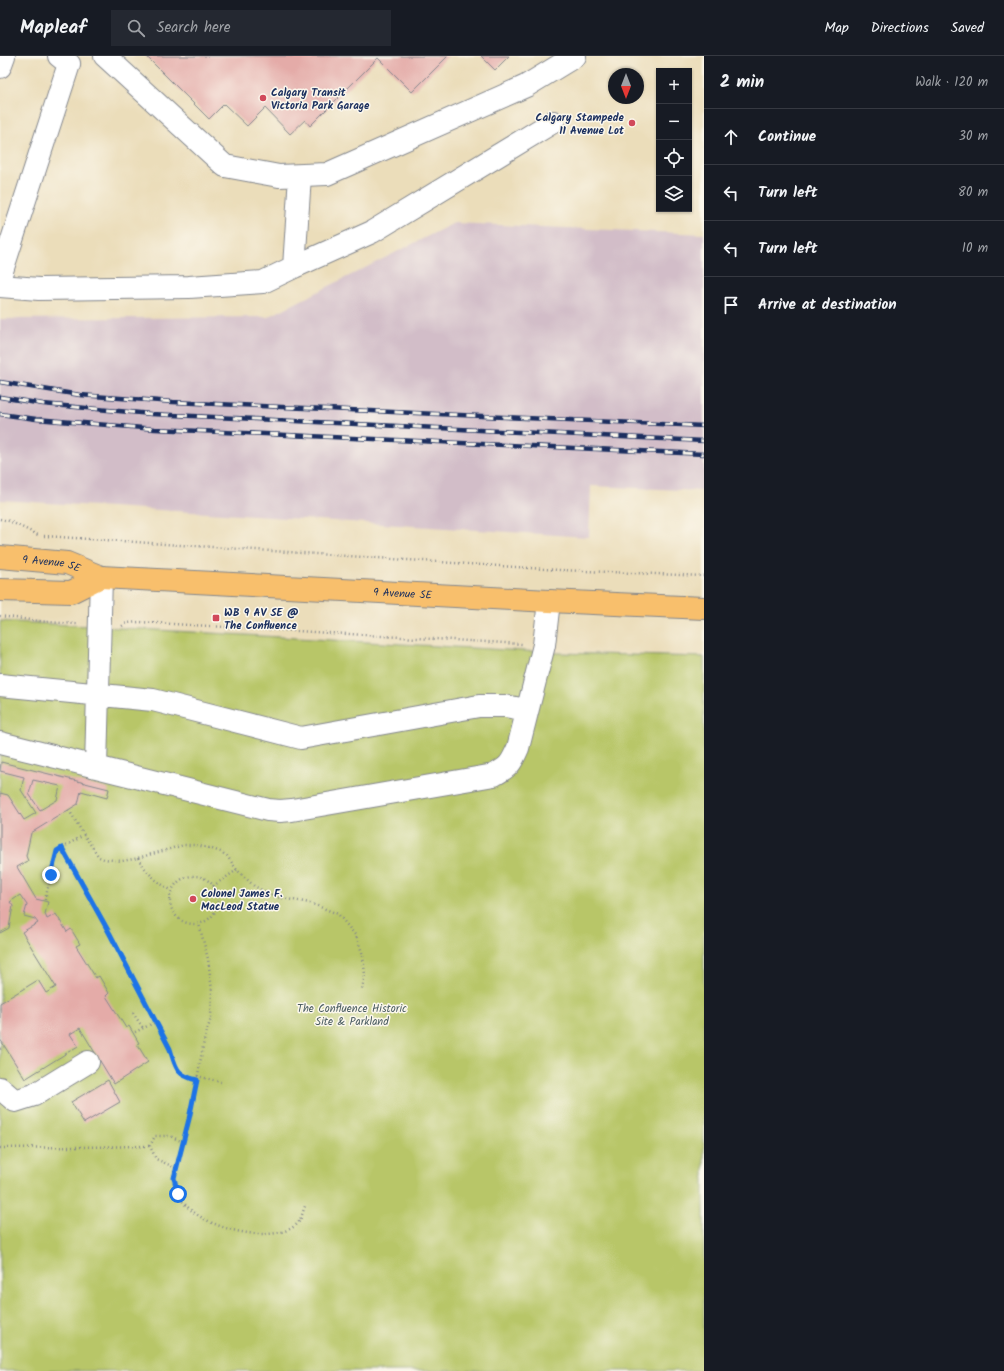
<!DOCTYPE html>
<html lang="en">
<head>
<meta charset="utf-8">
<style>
  body { margin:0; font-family:Kalam,sans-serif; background:#242831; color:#f1f3f6 }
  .controls { position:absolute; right:12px; top:12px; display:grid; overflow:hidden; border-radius:0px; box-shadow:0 1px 3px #0004 }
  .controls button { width:36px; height:36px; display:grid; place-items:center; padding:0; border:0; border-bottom:1px solid #363941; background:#171b24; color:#f1f3f6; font:20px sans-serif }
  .compass { position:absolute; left:608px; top:12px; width:36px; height:36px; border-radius:50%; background:#171b24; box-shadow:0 1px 3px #0004; rotate:180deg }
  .stop { position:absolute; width:12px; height:12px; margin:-9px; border:3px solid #1a73e8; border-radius:50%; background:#fff }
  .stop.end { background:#1a73e8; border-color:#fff; box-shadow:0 1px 4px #0008 }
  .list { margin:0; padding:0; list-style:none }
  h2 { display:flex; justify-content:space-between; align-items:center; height:52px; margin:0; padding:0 16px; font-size:17px }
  h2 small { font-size:13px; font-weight:400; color:#9ea1a6 }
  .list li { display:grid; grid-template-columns:26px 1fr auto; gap:12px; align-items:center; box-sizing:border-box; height:56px; padding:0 16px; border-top:1px solid #363941 }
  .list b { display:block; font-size:15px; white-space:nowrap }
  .list em { font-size:13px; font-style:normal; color:#9ea1a6 }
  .icon { flex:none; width:22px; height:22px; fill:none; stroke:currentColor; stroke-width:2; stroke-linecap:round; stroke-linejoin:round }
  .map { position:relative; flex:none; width:704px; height:1315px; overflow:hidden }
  header { display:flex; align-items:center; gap:24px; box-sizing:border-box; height:56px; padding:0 20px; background:#171b24; border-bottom:1px solid #363941 }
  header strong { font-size:19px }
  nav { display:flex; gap:22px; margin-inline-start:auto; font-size:14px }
  .search { width:280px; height:36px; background:#242831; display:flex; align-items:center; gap:10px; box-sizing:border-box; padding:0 14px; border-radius:0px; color:#9ea1a6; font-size:15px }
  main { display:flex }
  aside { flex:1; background:#171b24 }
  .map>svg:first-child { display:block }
  .industrial { fill:#d2bdc8 }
  .green { fill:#b8c668; stroke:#6a7a63 }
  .building { fill:#e4aba8; fill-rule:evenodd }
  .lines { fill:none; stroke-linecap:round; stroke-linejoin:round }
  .minor-casing { stroke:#83868c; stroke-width:24 }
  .major-casing { stroke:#83868c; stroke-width:24 }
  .path { stroke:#83868c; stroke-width:2.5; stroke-dasharray:1 3; stroke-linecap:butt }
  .minor { stroke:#fff; stroke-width:22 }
  .major { stroke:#f8bf6c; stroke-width:22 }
  .rail-casing { stroke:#1b2f5e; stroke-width:4.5 }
  .rail { stroke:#fbf7ec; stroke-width:3; stroke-dasharray:9; stroke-linecap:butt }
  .route { stroke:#1a73e8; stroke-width:5 }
  .poi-dot { fill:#d1495b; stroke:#fbf7ec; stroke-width:1.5 }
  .labels { text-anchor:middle; stroke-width:3; stroke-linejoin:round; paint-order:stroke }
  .poi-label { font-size:11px; font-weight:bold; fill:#1b2f5e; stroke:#fbf7ec; text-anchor:start }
  .street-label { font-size:11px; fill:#1b2f5e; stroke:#fbf7ec }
  .park-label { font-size:11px; fill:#4a5c61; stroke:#fbf7ec }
</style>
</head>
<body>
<header>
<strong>Mapleaf</strong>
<div class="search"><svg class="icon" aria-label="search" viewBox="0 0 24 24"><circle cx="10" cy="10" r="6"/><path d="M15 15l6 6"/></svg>Search here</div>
<nav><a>Map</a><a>Directions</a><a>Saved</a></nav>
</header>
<main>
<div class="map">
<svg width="704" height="1315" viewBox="0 0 704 1315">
  <rect width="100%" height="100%" fill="#fbf7ec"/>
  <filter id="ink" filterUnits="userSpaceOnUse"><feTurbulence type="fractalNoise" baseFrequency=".025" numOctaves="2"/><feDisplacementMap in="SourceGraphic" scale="8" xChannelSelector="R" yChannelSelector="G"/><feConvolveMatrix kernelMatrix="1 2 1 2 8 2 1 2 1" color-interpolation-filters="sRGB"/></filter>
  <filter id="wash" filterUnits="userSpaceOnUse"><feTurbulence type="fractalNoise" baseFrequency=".012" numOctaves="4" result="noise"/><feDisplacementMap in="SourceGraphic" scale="16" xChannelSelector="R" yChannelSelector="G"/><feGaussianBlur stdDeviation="0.9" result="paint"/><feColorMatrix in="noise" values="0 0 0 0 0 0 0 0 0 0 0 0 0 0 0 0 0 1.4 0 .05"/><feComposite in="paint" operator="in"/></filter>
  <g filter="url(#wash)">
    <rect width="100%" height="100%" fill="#ebddba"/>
    <path class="industrial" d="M 454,167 L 704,178 L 704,435 L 591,430 L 589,481 L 0,444 L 0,263 L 268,261 Z"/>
    <path class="green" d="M 0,565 L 559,597 L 704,601 L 704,1315 L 0,1315 Z"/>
    <g id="blocks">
      <path class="building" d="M 146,0 L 448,0 L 412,36 L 378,2 L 310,70 L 305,64 L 290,78 L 265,52 L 247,70 L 224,48 L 209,63 Z
        M 481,0 L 509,0 L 495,14 Z
        M 1,706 L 109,733 L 107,742 L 81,735 L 78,748 L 31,777 L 26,800 L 28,805 L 17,811 L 36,843 L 48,846 L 45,858 L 47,863 L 56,858 L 67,876 L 71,873 L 80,888 L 76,890 L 96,922 L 99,920 L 109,937 L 106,940 L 126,972 L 129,970 L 139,987 L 137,988 L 148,1006 L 114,1028 L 80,972 L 70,978 L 78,990 L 25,1023 L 0,983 L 0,947 L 38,924 L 46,937 L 56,931 L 22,876 L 38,867 L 35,863 L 24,860 L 27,849 L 20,839 L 10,846 L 13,850 L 9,872 L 0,877 L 0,737 L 8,739 L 24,764 L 36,757 L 21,734 L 24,721 L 0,715 ZM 33,724 L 60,730 L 57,744 L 40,754 L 29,738 Z
        M 108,1024 L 120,1046 L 84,1067 L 71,1046 Z"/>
    </g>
  </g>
  <g filter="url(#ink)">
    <use href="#blocks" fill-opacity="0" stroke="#83868c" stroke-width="1"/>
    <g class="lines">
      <g class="minor-casing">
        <path id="minor" d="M 105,0 L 225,110 L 279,120 L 327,118 L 526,30 L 575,0
          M 0,11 L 4,0
          M 300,120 L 294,211 L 372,176 L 553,66
          M 0,221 L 69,8 L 59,0
          M 0,230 L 39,233 L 189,231 L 263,226 L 294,211
          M 0,629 L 153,644 L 301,682 L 479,650 L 505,650 L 527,654
          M 0,687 L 268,754 L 280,755 L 292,754 L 494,719 C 509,711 511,708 518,692 L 544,589 L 549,545
          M 96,711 L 101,521
          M 0,1032 L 15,1045 L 34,1039 L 88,1006"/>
      </g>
      <g class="major-casing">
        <g id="major">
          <path id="s1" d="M 0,501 L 67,507 L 101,521 L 549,545 L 704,552"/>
          <path d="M 0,534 L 71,536 L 101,521"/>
        </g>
      </g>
      <path class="path" d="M 0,463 L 9,465 L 40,480
        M 44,480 L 560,514 L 704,520
        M 0,560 L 47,566 L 77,568
        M 122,570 L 127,567 L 139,566 L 522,588
        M 69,754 L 84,779 L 99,801 L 104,803 L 122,805 L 134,803 L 184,789 L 196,789 L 209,792 L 221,796 L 227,800 L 237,814 L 254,830 L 276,841 L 310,847 L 338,858 L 356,880 L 363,899 L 365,919 L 362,933
        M 84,779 L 62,792 L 110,878 L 170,993 C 176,1012 176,1019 197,1024 C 192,1046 188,1068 182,1090 C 180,1099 174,1113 174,1122 C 174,1126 176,1133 178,1137 C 190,1170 269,1191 296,1169 C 301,1165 303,1155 305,1150
        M 138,802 C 148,818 155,825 171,834
        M 51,820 L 55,825
        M170 844a24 24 0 1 1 48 0a24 24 0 1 1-48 0Z
        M 213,830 L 237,814
        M 45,844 L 57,795 L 62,792
        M 133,957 L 143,972
        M 135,976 L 156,966
        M 0,993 L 4,991
        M 197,1020 L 221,1026
        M 197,1024 L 204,985 L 211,962 L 212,934 L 208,903 L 199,868
        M 0,1092 L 150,1090
        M 176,1112 L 156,1103 L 150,1090 L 155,1080 L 170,1080 L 183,1086"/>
      <use href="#minor" class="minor"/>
      <use href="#major" class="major"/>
      <g class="rail-casing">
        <path id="rail" d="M 0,326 L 80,339 L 173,346 L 704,370
          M 0,341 L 43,348 L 151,358 L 704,385
          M 0,358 L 36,363 L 155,373 L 704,398"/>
      </g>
      <use href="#rail" class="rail"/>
    </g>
  </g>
  <g class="lines" filter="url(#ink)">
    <path class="route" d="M 51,819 L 57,795 L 62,792 L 110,878 L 170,993 C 176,1012 176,1019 197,1024 L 189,1063 L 174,1122 L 178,1138"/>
  </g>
  <g class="poi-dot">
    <circle cx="263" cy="42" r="4"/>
    <circle cx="632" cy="67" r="4"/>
    <rect x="212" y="558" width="8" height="8" rx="2"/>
    <circle cx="193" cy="843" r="4"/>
  </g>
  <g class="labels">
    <g class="poi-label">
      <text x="271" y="40">Calgary Transit<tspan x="271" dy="13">Victoria Park Garage</tspan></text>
      <text x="624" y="65" text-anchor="end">Calgary Stampede<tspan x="624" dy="13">11 Avenue Lot</tspan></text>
      <text x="224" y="560">WB 9 AV SE @<tspan x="224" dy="13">The Confluence</tspan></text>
      <text x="201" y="841">Colonel James F.<tspan x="201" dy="13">MacLeod Statue</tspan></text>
    </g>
    <g class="street-label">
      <text dy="4" stroke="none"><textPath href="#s1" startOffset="52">9 Avenue SE</textPath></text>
      <text dy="4" stroke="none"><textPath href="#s1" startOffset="406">9 Avenue SE</textPath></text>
    </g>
    <g class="park-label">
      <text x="352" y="956">The Confluence Historic<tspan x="352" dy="13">Site &amp; Parkland</tspan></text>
    </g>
  </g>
</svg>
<div class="controls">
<button>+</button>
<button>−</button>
<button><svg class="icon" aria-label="locate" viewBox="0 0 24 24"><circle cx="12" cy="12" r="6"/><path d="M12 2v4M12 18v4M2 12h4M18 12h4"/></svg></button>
<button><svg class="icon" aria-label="layers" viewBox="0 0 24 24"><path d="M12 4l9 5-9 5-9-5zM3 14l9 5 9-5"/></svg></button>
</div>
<svg class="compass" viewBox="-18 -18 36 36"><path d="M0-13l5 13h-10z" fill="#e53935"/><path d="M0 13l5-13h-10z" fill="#9ea1a6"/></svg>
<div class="stop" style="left:178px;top:1138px"></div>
<div class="stop end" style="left:51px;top:819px"></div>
</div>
<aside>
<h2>2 min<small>Walk · 120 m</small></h2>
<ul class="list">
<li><svg class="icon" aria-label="ahead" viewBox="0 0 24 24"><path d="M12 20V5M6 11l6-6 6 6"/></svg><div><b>Continue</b></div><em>30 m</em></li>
<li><svg class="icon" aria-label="left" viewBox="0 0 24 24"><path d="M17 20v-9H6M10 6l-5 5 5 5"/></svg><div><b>Turn left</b></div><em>80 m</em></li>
<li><svg class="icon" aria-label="left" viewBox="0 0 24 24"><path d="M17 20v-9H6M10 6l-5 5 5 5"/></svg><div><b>Turn left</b></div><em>10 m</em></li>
<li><svg class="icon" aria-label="arrive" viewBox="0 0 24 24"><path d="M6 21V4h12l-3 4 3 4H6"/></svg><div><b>Arrive at destination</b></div></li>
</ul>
</aside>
</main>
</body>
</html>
